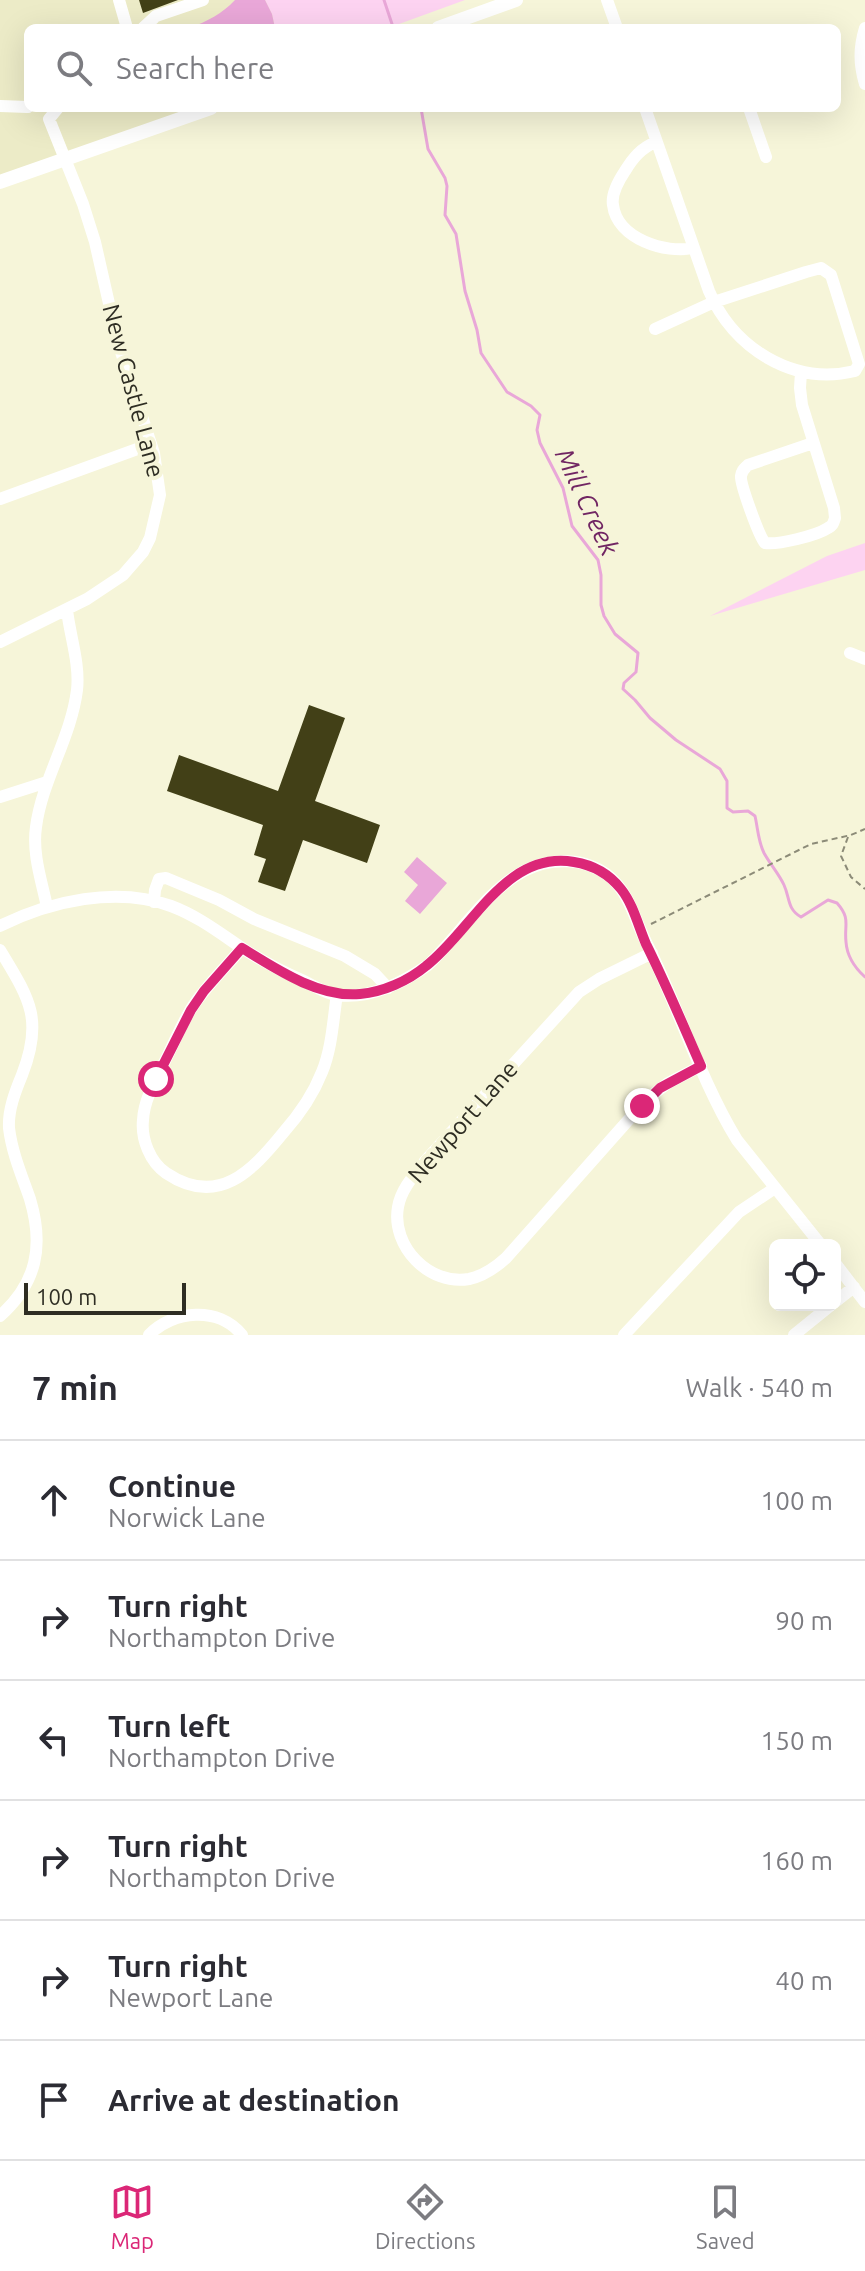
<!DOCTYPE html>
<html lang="en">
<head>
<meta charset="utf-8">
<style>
  body { margin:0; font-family:Ubuntu,sans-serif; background:#f2f2f3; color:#2b2b33 }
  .controls { position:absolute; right:24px; bottom:24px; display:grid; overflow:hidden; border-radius:12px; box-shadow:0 8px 32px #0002 }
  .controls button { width:72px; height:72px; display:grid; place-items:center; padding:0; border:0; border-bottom:2px solid #e1e1e2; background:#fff; color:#2b2b33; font:40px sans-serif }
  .scale { position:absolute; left:24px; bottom:20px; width:162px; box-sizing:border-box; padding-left:8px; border:4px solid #2e2d23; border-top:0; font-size:22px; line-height:28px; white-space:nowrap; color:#2e2d23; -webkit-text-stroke:6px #f6f5d9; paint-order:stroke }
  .stop { position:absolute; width:24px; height:24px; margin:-18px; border:6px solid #db2777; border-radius:50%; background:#fff }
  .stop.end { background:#db2777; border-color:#fff; box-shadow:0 2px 8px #0008 }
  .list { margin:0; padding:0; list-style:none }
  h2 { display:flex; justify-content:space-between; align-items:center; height:104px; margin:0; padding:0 32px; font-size:34px }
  h2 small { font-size:26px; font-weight:400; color:#7c7c81 }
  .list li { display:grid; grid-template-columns:52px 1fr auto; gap:24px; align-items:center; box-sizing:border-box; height:120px; padding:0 32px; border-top:2px solid #e1e1e2 }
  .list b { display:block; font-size:30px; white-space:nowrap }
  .list p { margin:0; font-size:26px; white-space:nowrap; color:#7c7c81 }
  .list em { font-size:26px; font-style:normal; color:#7c7c81 }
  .icon { flex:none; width:44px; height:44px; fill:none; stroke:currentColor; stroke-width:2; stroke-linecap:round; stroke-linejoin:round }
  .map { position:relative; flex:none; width:865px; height:1335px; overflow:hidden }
  .search { position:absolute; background:#fff; box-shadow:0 8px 32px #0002; left:24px; right:24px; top:24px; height:88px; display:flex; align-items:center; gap:20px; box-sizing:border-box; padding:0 28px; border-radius:12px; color:#7c7c81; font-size:30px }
  .sheet { height:824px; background:#fff }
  nav { display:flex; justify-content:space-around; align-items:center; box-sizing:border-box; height:112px; border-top:2px solid #e1e1e2; background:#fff; font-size:22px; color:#7c7c81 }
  nav a { display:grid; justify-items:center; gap:4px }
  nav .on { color:#db2777 }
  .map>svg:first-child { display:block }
  .built { fill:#ecebc7 }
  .green { fill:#fdd3f1 }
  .water { fill:#e9a7d8 }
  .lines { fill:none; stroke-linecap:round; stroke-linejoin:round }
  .stream { stroke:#e9a7d8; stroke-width:3 }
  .building { fill:#424017 }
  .path { stroke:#8c8b78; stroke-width:2; stroke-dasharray:6 4; stroke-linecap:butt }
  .minor { stroke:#fff; stroke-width:12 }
  .major { stroke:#fff; stroke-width:14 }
  .route { stroke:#db2777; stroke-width:10 }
  .labels { text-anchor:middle; stroke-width:8; stroke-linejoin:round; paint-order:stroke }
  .street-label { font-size:24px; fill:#2e2d23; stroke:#f6f5d9 }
  .water-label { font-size:26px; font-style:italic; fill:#712663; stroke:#f6f5d9 }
</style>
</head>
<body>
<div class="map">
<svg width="865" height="1335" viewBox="0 0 865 1335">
  <rect width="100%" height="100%" fill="#f6f5d9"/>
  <path class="built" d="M 0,0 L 267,0 L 278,28 L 28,28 L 28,108 L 211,108 L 0,182 Z"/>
  <path class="green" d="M 265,0 L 465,0 L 388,28 L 275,28 L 272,14 Z
    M 865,543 L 865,570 L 710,616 L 827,556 Z"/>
  <path class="water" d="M 235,0 L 265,0 L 272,14 L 275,28 L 190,28 C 207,21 222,14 235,0 Z
    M 417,857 L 447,883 L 420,914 L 405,901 L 418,885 L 404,872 Z"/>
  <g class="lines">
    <path class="stream" d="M 384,0 L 392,24
      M 421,108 L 428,149 L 445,178 L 447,186 L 445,215 L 456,234 L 465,291 L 477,330 L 481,353 L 507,392 L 531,406 L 540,415 L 537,430 L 540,443 L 563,488 L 572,526 L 598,560 L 601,575 L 601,605 L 604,616 L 615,634 L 638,653 L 636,672 L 624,683 L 623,689 L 635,700 L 650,718 L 676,740 L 720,769 L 727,781 L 727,808 L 733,812 L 748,811 L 755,816 C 758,829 758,841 764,853 C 770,864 779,874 784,885 C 790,898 787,909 801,917 L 828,900 L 837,903 C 851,919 844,924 846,942 C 847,956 855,968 865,977"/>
  </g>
  <path class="building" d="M 139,0 L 178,0 L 143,13 Z
    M 309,705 L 345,718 L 315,801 L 380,825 L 367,863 L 303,840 L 285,891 L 258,882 L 266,859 L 254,855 L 263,825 L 167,791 L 179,755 L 278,791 Z"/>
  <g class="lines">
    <path class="path" d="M 848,837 L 841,856 L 851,877 L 865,889
      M 651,924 L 811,844 L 851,835 L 865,829"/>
    <path class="minor" d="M 119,0 L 127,28
      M 607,0 L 617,28
      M 143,28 L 156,16 L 203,0
      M 865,28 C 859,48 859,64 865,84
      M 0,106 L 28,107
      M 645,108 L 709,291 C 733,348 793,386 855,371 L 859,364 L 831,275 L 821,268 L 806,272 L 714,302 L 655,329
      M 749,108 L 766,157
      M 656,142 C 641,148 633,158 625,171 C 619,180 611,194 613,205 C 617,239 666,254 693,248
      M 801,372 L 800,388 L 802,405 L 834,508 L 835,518 C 833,524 833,525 828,528 C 816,536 777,545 765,543 C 759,536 740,484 741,476 C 742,470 744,469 748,465 L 813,443
      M 0,499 L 151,444
      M 0,642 L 87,599 L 123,575 L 143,552 L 150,538 L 160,495 L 154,453 L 118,343 L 95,242 L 83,204 L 49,119 L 58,108
      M 850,653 L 865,659
      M 0,797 L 47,782
      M 154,902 L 155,890 L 159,879 L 166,878 L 219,900 L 254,919 L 345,956 L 375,974 L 388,988
      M 47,907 C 42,882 32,854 36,827 C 42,780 71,738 77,690 C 80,664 70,636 67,610
      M 0,926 C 50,901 117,886 171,906 C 198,916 221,934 245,950 C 264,962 283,972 304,981 C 313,986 322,991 332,994 C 366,1001 401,984 428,965 C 459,936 486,891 524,871 C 550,857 586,857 610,877 C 631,895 635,922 648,946 C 679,1009 700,1079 737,1140 L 821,1245
      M 242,948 C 225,968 205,987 191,1009 C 181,1026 173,1045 164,1063 C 155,1081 144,1100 143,1120 C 141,1139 150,1162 166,1173 C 218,1208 252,1171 283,1133 C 299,1115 313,1095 322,1072 C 332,1048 333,1020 337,994
      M 0,950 C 29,998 44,1019 22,1075 C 15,1092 8,1110 9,1128 C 12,1153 22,1176 30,1199 C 44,1246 37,1283 0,1316
      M 652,953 L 599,979 L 579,992 L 426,1160 C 415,1174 401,1189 398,1207 C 391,1246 429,1286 469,1279 C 484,1276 495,1268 506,1258 L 647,1099 L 668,1083 L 701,1066
      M 835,1263 L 865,1302
      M 835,1302 L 854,1287
      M 149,1335 C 173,1310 219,1306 242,1335
      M 624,1335 L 739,1212 L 775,1188
      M 794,1335 L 831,1305"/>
    <path class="major" d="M 438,28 L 516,0
      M 0,182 L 211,108"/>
  </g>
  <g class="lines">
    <path class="route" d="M 156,1079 L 191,1010 L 204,991 L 242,948 C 276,969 319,998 360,994 C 383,992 408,981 426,966 C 472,931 505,850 574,862 C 593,865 609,874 621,889 C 633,904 638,925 646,944 C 666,984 683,1025 701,1066 L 660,1088 L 642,1106"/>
  </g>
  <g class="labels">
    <g class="street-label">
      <text transform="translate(133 391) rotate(75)" y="8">New Castle Lane</text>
      <text transform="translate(463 1122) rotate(-49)" y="8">Newport Lane</text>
    </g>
    <g class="water-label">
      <text transform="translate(587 502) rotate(65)" y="9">Mill Creek</text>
    </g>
  </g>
</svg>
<div class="controls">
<button><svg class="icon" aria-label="locate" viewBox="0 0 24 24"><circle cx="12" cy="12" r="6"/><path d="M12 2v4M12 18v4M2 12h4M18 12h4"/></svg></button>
</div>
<div class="scale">100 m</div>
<div class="stop" style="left:156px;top:1079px"></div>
<div class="stop end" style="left:642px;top:1106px"></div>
<div class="search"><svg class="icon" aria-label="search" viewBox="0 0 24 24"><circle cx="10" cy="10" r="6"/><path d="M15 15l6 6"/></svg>Search here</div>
</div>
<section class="sheet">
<h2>7 min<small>Walk · 540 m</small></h2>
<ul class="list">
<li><svg class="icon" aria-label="ahead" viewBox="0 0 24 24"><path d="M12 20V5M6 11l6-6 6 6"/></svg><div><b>Continue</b><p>Norwick Lane</p></div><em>100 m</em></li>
<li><svg class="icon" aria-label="right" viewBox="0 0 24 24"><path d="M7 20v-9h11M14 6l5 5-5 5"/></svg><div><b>Turn right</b><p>Northampton Drive</p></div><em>90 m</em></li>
<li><svg class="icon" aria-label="left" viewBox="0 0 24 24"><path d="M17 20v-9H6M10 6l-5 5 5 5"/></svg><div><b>Turn left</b><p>Northampton Drive</p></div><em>150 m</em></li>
<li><svg class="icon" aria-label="right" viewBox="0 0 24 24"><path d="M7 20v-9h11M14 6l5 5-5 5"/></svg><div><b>Turn right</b><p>Northampton Drive</p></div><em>160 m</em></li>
<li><svg class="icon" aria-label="right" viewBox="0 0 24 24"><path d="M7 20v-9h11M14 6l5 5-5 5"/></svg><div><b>Turn right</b><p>Newport Lane</p></div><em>40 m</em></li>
<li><svg class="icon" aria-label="arrive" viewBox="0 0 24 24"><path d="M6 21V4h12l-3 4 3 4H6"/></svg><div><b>Arrive at destination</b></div></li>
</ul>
</section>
<nav>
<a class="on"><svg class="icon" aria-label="map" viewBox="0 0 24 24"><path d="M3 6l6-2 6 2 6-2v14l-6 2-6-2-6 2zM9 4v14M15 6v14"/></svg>Map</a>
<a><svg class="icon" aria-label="directions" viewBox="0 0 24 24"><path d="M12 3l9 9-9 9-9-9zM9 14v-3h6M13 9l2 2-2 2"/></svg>Directions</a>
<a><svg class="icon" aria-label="saved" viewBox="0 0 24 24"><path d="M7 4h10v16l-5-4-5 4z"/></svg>Saved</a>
</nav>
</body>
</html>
